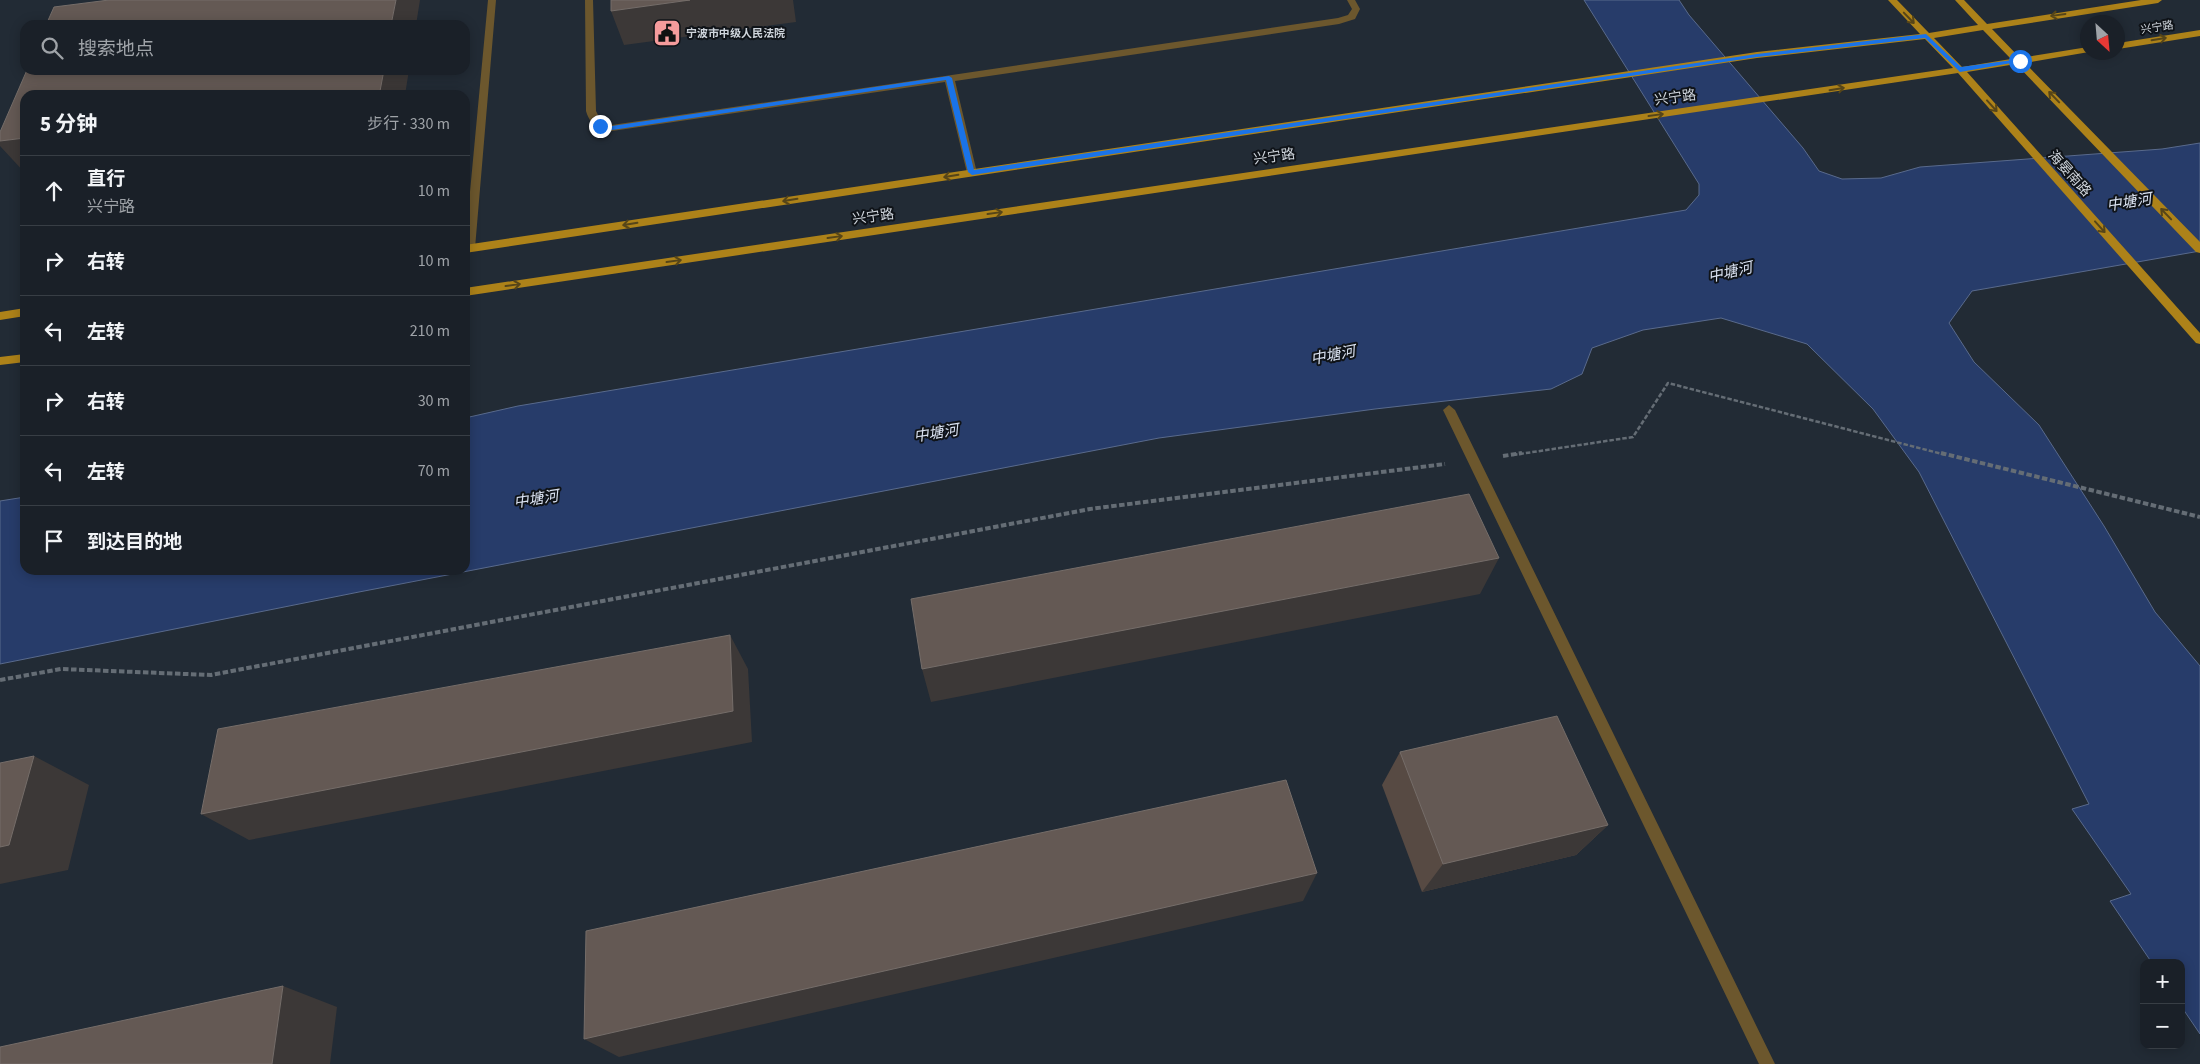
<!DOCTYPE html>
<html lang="zh">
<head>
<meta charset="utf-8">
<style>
  body { margin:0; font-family:"Source Sans 3","Noto Sans SC",sans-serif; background:#232830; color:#f1f3f6 }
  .controls { position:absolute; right:15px; bottom:15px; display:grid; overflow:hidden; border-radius:10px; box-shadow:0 2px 12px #0003 }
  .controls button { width:45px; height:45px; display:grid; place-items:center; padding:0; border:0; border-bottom:1px solid #383e45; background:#1a2028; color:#f1f3f6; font:25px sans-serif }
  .compass { position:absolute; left:2080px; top:15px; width:45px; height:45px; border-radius:50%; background:#1a2028; box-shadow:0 2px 12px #0003; rotate:154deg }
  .stop { position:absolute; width:15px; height:15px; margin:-11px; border:4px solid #1a73e8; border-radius:50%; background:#fff }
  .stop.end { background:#1a73e8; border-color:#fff; box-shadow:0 1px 5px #0008 }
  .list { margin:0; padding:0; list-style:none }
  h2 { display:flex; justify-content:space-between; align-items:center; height:65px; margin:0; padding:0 20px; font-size:21px }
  h2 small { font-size:16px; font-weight:400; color:#9fa3a8 }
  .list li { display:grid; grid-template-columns:32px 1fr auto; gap:15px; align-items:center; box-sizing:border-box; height:70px; padding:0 20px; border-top:1px solid #383e45 }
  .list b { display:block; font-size:19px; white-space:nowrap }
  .list p { margin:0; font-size:16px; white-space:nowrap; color:#9fa3a8 }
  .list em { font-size:16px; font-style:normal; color:#9fa3a8 }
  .icon { flex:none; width:28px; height:28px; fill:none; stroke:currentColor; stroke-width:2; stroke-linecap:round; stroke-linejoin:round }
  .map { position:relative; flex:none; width:2200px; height:1064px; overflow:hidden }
  .search { position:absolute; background:#1a2028; box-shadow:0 2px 12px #0003; left:20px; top:20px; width:450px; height:55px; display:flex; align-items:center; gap:12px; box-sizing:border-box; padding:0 18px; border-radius:15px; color:#9fa3a8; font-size:19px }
  .panel { position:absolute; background:#1a2028; box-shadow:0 2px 12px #0003; left:20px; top:90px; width:450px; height:485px; border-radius:15px }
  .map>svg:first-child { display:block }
  .water { fill:#273c6a; stroke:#596a8c }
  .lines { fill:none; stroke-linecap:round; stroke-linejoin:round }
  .path-far1 { stroke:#656d75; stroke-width:2.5; stroke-dasharray:4.5 2; stroke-linecap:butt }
  .path { stroke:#656d75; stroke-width:4; stroke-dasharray:5.5 2.5; stroke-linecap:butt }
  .minor { fill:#6c572d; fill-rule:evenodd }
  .major { fill:#ad8219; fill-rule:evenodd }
  .wall { fill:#574a43 }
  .shaded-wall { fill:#3c3837 }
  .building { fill:#645954; stroke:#756d69 }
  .oneway { stroke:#564518 }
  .route { fill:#1a73e8 }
  .labels { text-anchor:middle; stroke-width:4; stroke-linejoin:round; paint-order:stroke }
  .far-street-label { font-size:11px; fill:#cfd5dc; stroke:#0f1318 }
  .far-poi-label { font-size:11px; font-weight:bold; fill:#cfd5dc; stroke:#0f1318; text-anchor:start }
  .street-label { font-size:14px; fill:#cfd5dc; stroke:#0f1318 }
  .water-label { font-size:15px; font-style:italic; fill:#d9e1f0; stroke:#0f1318 }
</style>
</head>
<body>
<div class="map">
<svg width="2200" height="1064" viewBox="0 0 2200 1064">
  <rect width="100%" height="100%" fill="#222b35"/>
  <path class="water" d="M 1584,0 L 1679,0 L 1689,15 L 1803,148 L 1819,171 L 1842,179 L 1881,178 L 1920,167 L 2162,149 L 2200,143 L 2200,251 L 1972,291 L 1949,323 L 1974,362 L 2039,425 L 2104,526 L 2155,612 L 2200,666 L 2200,1034 L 2181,1006 L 2181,963 L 2152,963 L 2110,901 L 2131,894 L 2072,809 L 2089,804 L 1919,472 L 1873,409 L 1807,344 L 1721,318 L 1643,330 L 1592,348 L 1582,374 L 1551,389 L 1375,409 L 1159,438 L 359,592 L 0,664 L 0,501 L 25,497 L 25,570 L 465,570 L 465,418 L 518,406 L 1686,210 L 1699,195 L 1699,184 Z"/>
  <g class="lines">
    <path class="path-far1" d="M 1513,455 L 1633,437 L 1668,383 L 1946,455"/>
    <path class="path" d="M 1941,453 L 2200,517
      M 1503,456 L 1522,453
      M 0,680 L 61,669 L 211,675 L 1090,509 L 1445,464"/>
    <path class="minor" d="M 488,0 L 496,0 L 475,248 L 470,252 L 466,251 L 465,245 Z
      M 585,0 L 593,0 L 596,111 L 601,121 L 612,125 L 1338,18 L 1348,15 L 1352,9 L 1347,0 L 1355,0 L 1360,9 L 1355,19 L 1339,24 L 955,81 L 977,173 L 972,176 L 967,173 L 945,82 L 612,131 C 598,129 590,125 586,111 Z
      M 1449,405 L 1455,410 L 1775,1064 L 1759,1064 L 1443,410 Z"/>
    <path class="major" d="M 1888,0 L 1897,0 L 1929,33 L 1978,25 L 1955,0 L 1964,0 L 1987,24 L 2141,0 L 2162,0 L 2158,3 L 1992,29 L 2020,58 L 2088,47 L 2088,52 L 2089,52 L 2025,63 L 2200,242 L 2200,253 L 2196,252 L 2016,64 L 1967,72 L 2200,333 L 2200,344 L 2196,343 L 1958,73 L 465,296 L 465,288 L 1953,68 L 1925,39 L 1757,58 L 465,253 L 465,245 L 1757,52 L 1920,34 ZM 1983,30 L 2011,59 L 1962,67 L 1934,38 Z
      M 2200,30 L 2200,36 L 2118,49 L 2118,43 Z
      M 25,308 L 25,316 L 0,320 L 0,312 Z
      M 25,354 L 25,362 L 0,365 L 0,357 Z"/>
  </g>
  <path class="wall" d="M 1400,752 L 1608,825 L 1576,855 L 1422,892 L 1382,785 Z"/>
  <path class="shaded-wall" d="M 396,0 L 420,0 L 416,25 L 391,25 Z
    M 690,0 L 793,0 L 796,22 L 624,45 L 611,11 Z
    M 384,70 L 409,70 L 405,95 L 353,95 Z
    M 25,138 L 25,173 L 0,146 L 0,141 Z
    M 1499,558 L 1480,594 L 931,702 L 922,669 Z
    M 730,635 L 748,669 L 752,742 L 249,840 L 201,814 Z
    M 34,756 L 89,785 L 68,870 L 0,884 L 0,847 Z
    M 1608,825 L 1576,855 L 1422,892 L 1443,864 Z
    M 1317,873 L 1303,901 L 619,1057 L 584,1039 Z
    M 283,986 L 337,1007 L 330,1064 L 272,1064 Z"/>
  <path class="building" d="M 109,0 L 396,0 L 391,25 L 46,25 L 54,7 Z
    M 611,0 L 690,0 L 611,11 Z
    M 27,70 L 384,70 L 380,91 L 353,95 L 25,95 L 25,138 L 0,141 L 0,132 Z
    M 1469,494 L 1499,558 L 922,669 L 911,599 Z
    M 730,635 L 733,711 L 201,814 L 218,729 Z
    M 1557,716 L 1608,825 L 1443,864 L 1400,752 Z
    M 34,756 L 9,845 L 0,847 L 0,763 Z
    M 1286,780 L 1317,873 L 584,1039 L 586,931 Z
    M 283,986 L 272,1064 L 0,1064 L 0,1047 Z"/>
  <defs><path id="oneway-shaft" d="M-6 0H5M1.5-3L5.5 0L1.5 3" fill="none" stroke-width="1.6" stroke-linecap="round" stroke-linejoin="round" transform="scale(1.25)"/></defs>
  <g class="oneway">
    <use href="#oneway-shaft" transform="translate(2058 15) rotate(172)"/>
    <use href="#oneway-shaft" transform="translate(1909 18) rotate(46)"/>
    <use href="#oneway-shaft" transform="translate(2159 39) rotate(-9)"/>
    <use href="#oneway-shaft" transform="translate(1837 89) rotate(-9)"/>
    <use href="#oneway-shaft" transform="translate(2054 97) rotate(-134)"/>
    <use href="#oneway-shaft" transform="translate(1992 106) rotate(48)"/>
    <use href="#oneway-shaft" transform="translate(1656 115) rotate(-8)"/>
    <use href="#oneway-shaft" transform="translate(951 176) rotate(171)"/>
    <use href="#oneway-shaft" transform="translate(790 200) rotate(171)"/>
    <use href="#oneway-shaft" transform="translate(995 213) rotate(-8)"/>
    <use href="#oneway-shaft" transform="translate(2166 214) rotate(-134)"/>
    <use href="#oneway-shaft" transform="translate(630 224) rotate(171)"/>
    <use href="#oneway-shaft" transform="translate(2100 227) rotate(48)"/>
    <use href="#oneway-shaft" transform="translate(835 237) rotate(-8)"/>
    <use href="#oneway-shaft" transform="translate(674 261) rotate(-8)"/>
    <use href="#oneway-shaft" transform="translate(513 285) rotate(-8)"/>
  </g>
  <path class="route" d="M 1926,34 L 1961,67 L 2020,59 L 2023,61 L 1960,72 L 1925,38 L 1757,57 L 972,175 L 968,172 L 946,80 L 612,130 L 597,126 L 600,124 L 612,126 L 949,76 L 952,78 L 974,170 L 1757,54 Z"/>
  <defs>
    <g id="civic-square" transform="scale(1.4375)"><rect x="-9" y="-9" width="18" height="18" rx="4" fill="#f59b9c" stroke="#0f1318"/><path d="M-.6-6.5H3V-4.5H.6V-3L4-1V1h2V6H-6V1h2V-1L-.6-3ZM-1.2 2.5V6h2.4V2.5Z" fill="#111"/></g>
  </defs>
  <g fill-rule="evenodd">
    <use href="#civic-square" x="667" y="33"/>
  </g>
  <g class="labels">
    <g class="far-street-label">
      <text transform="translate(2157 27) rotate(-9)" y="4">兴宁路</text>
    </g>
    <g class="far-poi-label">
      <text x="686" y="37">宁波市中级人民法院</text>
    </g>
    <g class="street-label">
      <text transform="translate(1675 97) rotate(-8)" y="5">兴宁路</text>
      <text transform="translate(1274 156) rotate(-8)" y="5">兴宁路</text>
      <text transform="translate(2070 173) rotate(48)" y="5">海晏南路</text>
      <text transform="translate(873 216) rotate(-8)" y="5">兴宁路</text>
    </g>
    <g class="water-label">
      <text transform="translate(2129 202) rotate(-9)" y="5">中塘河</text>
      <text transform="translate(1730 272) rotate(-13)" y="5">中塘河</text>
      <text transform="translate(1333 355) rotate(-11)" y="5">中塘河</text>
      <text transform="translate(936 433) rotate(-9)" y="5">中塘河</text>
      <text transform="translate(536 499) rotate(-9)" y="5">中塘河</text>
    </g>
  </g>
</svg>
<div class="controls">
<button>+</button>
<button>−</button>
</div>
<svg class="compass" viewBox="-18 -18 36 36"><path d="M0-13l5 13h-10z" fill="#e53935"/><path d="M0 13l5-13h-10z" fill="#9fa3a8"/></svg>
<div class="stop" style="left:2020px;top:61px"></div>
<div class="stop end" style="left:600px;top:126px"></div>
<div class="search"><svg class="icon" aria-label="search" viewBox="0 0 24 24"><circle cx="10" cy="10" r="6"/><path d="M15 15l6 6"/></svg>搜索地点</div>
<section class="panel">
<h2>5 分钟<small>步行 · 330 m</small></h2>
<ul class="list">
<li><svg class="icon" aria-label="ahead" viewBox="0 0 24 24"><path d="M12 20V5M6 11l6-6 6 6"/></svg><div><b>直行</b><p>兴宁路</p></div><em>10 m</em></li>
<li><svg class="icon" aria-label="right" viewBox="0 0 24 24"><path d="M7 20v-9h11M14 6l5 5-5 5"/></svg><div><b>右转</b></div><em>10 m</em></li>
<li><svg class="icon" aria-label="left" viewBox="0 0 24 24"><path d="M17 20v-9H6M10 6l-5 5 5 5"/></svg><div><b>左转</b></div><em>210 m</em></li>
<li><svg class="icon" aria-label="right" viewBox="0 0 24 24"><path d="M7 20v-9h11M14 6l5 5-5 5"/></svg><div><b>右转</b></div><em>30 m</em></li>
<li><svg class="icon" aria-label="left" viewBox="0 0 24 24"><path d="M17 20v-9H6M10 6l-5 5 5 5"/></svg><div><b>左转</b></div><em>70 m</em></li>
<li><svg class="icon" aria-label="arrive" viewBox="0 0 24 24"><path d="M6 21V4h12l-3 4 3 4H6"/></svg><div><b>到达目的地</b></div></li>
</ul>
</section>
</div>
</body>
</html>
